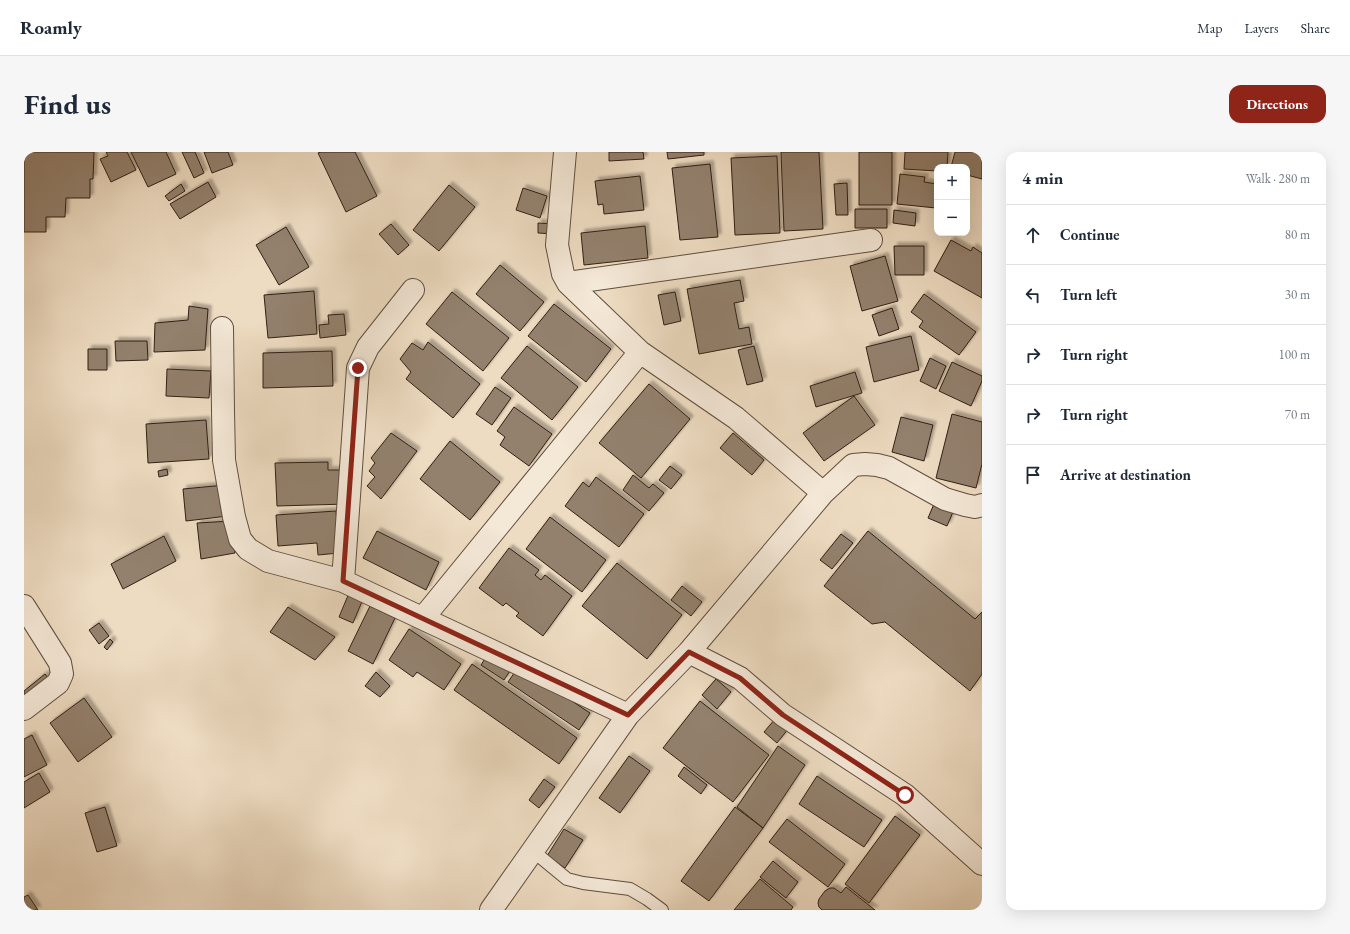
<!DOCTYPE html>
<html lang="en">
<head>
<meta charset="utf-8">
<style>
  body { margin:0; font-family:"EB Garamond",serif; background:#f6f6f7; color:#1f2937 }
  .controls { position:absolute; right:12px; top:12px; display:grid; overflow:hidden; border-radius:8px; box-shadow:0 4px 16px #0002 }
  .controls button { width:36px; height:36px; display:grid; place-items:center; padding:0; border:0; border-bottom:1px solid #e0e1e3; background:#fff; color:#1f2937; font:20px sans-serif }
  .stop { position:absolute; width:12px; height:12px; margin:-9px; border:3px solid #8f2418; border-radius:50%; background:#fff }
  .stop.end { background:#8f2418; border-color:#fff; box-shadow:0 1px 4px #0008 }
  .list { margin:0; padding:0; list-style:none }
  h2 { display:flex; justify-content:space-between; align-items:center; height:52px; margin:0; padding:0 16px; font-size:17px }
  h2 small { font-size:13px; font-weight:400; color:#747a83 }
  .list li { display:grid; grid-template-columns:26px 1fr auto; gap:12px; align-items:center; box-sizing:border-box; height:60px; padding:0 16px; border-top:1px solid #e0e1e3 }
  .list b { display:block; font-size:15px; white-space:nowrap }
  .list em { font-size:13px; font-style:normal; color:#747a83 }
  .icon { flex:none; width:22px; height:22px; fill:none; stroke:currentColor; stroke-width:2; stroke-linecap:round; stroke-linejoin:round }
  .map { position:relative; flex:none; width:958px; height:758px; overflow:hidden; border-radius:12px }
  header { display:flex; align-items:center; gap:24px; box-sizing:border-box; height:56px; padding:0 20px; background:#fff; border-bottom:1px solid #e0e1e3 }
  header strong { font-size:19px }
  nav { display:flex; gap:22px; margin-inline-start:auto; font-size:14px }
  .intro { display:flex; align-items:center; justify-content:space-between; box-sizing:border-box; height:96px; padding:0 24px }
  h1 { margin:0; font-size:28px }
  .button { padding:10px 18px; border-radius:12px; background:#8f2418; color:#fff; font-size:14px; font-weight:700 }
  main { display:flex; gap:24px; padding:0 24px }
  aside { flex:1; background:#fff; border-radius:12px; box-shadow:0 4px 16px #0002 }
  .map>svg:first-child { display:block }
  .building { fill:#93816e; stroke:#311f13; filter:url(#shadow) }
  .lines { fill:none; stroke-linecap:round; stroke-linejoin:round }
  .lane-casing { stroke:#604e3f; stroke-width:14 }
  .street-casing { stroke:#604e3f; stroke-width:24 }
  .lane { stroke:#f4e8d7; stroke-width:12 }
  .street { stroke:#f4e8d7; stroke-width:22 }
  .route { stroke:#8f2418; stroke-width:5 }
</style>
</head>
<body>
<header>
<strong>Roamly</strong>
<nav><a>Map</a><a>Layers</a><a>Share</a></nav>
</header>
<div class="intro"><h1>Find us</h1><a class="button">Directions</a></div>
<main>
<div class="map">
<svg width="958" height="758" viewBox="0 0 958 758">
  <defs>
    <filter id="shadow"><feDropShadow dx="3.5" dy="-3.5" stdDeviation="1" flood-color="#0004"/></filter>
  </defs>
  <rect width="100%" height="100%" fill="#eedcc2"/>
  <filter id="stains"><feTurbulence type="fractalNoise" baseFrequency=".005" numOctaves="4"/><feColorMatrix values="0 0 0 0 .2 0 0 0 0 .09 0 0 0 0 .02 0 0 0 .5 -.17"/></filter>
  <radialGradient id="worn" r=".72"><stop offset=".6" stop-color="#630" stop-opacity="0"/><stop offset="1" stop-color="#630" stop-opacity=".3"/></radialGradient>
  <path class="building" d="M 0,0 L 70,0 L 69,27 L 66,27 L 66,46 L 42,46 L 41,65 L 22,65 L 22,80 L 0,80 Z
    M 82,0 L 103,0 L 112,18 L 87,30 L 76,7 L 84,4 Z
    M 107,0 L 142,0 L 152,22 L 124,35 Z
    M 158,0 L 171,0 L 180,21 L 170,26 Z
    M 180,0 L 204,0 L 209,13 L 188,21 Z
    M 297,0 L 331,0 L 353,44 L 322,60 L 294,1 Z
    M 585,0 L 619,0 L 620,7 L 585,9 Z
    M 643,0 L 680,0 L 680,3 L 644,7 Z
    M 757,0 L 795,0 L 799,77 L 760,79 Z
    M 835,0 L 868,0 L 868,53 L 835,53 Z
    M 881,0 L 924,0 L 923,15 L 913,15 L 913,19 L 880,17 Z
    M 931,0 L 958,0 L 958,27 L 943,23 L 943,15 L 927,15 Z
    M 753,4 L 756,81 L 711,83 L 707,6 Z
    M 686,12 L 694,85 L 656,88 L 648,16 Z
    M 876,22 L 901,25 L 900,30 L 913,32 L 912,56 L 873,52 Z
    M 616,24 L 620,58 L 580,62 L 579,52 L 574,53 L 571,29 Z
    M 184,30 L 192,45 L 156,67 L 146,52 Z
    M 823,31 L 824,63 L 812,63 L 810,32 Z
    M 157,32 L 161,39 L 145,49 L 141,44 Z
    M 425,33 L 451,55 L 415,99 L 389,78 Z
    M 499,36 L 523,44 L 516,66 L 492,58 Z
    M 831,57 L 863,57 L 863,76 L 831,76 Z
    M 870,58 L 892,61 L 891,74 L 869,71 Z
    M 514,71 L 530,72 L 530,82 L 514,81 Z
    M 367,72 L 385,93 L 374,103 L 355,82 Z
    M 621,74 L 624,106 L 560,113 L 557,81 Z
    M 262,75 L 285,115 L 255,133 L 232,93 Z
    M 927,88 L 947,99 L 949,95 L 958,101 L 958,146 L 910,119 Z
    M 870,94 L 900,94 L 900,123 L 871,123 Z
    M 861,104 L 874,149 L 838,159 L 826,114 Z
    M 476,113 L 520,150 L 496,179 L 452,142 Z
    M 716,128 L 720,149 L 710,151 L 715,177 L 725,175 L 728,192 L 675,202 L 663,137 Z
    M 290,139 L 293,182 L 244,186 L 240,143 Z
    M 428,140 L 485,186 L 459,219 L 402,172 Z
    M 651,140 L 657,169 L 640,173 L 634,143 Z
    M 900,142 L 952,180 L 935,203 L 895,175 L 899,169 L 887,160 Z
    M 530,152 L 587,197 L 562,230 L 504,184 Z
    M 165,154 L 184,157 L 181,198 L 130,200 L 131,171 L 164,168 Z
    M 868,156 L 875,177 L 855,184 L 848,163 Z
    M 320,162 L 322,183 L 296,186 L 295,173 L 305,172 L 304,163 Z
    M 887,184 L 895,218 L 850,230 L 842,195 Z
    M 91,189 L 123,189 L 124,208 L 92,209 Z
    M 404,190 L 456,232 L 429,266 L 382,227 L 387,220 L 376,207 L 388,191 L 399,198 Z
    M 503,194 L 554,235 L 528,268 L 477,226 Z
    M 730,194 L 739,229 L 723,233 L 714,198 Z
    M 64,197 L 83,197 L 83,218 L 64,218 Z
    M 308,199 L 309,234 L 239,236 L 239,201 Z
    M 906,206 L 922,214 L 912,237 L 896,229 Z
    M 928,210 L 958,224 L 958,229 L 947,254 L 915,239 Z
    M 143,217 L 187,219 L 185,246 L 142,244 Z
    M 831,220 L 838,241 L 792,255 L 786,234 Z
    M 625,232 L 666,267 L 617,326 L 575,291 Z
    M 471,235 L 487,246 L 468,273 L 452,262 Z
    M 830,244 L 851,273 L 800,309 L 779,281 Z
    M 490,255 L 528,282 L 505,314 L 476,293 L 481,285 L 473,279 Z
    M 928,262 L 958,270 L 958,312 L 952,336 L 912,326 Z
    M 877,265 L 909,273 L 900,309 L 868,300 Z
    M 182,268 L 185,307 L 124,311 L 122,272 Z
    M 367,281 L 393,299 L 357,347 L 343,334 L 351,325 L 345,319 L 351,311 L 347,306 Z
    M 709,281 L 740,308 L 728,323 L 696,296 Z
    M 426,289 L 476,330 L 446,368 L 396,327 Z
    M 304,310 L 304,318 L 322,318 L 323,352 L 253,354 L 251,311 Z
    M 646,314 L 658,323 L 647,337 L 635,328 Z
    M 143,317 L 144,323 L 135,325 L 134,319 Z
    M 609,323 L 625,336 L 629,332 L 640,341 L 625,359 L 599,338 Z
    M 572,325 L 620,362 L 595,395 L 541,354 L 559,330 L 565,335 Z
    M 201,333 L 204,364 L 162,369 L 159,337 Z
    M 910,352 L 929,360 L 923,374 L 904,366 Z
    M 312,359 L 315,401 L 294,403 L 293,391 L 254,394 L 252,363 Z
    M 526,365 L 582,408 L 558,440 L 502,397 Z
    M 208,369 L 211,401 L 177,407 L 173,371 Z
    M 353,379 L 415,410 L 402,438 L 339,406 Z
    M 844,379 L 951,467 L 958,460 L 958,522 L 946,539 L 861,470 L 848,472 L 800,434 Z
    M 817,382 L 829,391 L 808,417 L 796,408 Z
    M 140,384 L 152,409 L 99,437 L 87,412 Z
    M 485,396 L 515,418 L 511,423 L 517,428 L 521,423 L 548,444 L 519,484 L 492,464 L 495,461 L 482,451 L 479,454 L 455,436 Z
    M 593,411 L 658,463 L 623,507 L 558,454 Z
    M 658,434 L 678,450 L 667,464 L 647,448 Z
    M 325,441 L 339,447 L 329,471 L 315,465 Z
    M 346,454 L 371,466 L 349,512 L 324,499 Z
    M 264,455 L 311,485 L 291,508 L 246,480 Z
    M 75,471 L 85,484 L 75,492 L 65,478 Z
    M 385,477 L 437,512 L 420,538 L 393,520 L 389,525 L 365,508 Z
    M 86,487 L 89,490 L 83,498 L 80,495 Z
    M 465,500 L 488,516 L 480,528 L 457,513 Z
    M 448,512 L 553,586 L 535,612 L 430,538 Z
    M 495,514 L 566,561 L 555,578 L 484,530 Z
    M 352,520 L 366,534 L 356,545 L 341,534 Z
    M 21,522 L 29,532 L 8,551 L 0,542 L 0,539 Z
    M 692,527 L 707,540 L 693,557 L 678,543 Z
    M 60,546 L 88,585 L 54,610 L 26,571 Z
    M 676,549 L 745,603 L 709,650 L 639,596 Z
    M 752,566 L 765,576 L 753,591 L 740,580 Z
    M 8,583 L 23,613 L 0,625 L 0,587 Z
    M 754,594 L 781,613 L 739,676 L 713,655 Z
    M 605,604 L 626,619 L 596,661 L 575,646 Z
    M 660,615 L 683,633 L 677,642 L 654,624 Z
    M 15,621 L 26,640 L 0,656 L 0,630 Z
    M 793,624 L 858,668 L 840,695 L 775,652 Z
    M 520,627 L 531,635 L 515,656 L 505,648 Z
    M 81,655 L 93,694 L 73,700 L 61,661 Z
    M 711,655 L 739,676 L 685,749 L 657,729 Z
    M 871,664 L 896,683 L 845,751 L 821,732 Z
    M 763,667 L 821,712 L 804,735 L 745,690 Z
    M 540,677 L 559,688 L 541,716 L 523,704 Z
    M 749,709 L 774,730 L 762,746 L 736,725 Z
    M 736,727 L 769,755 L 767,758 L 710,758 Z
    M 822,735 L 851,758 L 798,758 L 795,755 L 794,751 L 795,747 L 801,739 L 806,736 L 810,736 L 817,741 Z
    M 4,743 L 14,758 L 0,758 L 0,745 Z"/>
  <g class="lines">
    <g class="lane-casing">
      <path id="lane" d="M 509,699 L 543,727 L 559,731 L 606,737 L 623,747 L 638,758"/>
    </g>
    <g class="street-casing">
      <path id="street" d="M 541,0 L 533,93 L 539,122 L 544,131 L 616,200 L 712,266 L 799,341
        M 544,131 L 847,88
        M 198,176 L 199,259 L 200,308 L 210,365 L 216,387 L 224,397 L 244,409 L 319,429 L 604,563
        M 319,429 L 334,216 L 344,195 L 389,138
        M 0,454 L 36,511 L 38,522 L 34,531 L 0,557
        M 399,466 L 616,200
        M 665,500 L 716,526 L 759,563 L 881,643 L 958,712
        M 467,758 L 604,563 L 665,500 L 799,341 L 829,313 L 841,312 L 853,313 L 865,316 L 921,347 L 941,353 L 951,355 L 958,353"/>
    </g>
    <use href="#lane" class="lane"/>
    <use href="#street" class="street"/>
  </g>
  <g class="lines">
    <path class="route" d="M 334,216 L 319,429 L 604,563 L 665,500 L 716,526 L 759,563 L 881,643"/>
  </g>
  <rect width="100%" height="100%" filter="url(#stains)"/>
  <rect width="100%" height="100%" fill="url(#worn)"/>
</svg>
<div class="controls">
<button>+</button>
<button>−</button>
</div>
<div class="stop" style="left:881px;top:643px"></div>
<div class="stop end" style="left:334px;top:216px"></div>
</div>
<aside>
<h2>4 min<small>Walk · 280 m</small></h2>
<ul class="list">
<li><svg class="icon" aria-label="ahead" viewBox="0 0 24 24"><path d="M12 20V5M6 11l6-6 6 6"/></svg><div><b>Continue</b></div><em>80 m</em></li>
<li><svg class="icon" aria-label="left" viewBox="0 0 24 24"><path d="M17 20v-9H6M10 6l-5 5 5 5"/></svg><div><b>Turn left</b></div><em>30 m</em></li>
<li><svg class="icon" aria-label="right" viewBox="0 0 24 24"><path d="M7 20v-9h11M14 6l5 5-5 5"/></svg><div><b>Turn right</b></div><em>100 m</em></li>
<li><svg class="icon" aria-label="right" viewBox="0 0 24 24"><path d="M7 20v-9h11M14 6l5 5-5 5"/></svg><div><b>Turn right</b></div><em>70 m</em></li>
<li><svg class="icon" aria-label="arrive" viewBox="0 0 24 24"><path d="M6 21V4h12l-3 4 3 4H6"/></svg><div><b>Arrive at destination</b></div></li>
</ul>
</aside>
</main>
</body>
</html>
